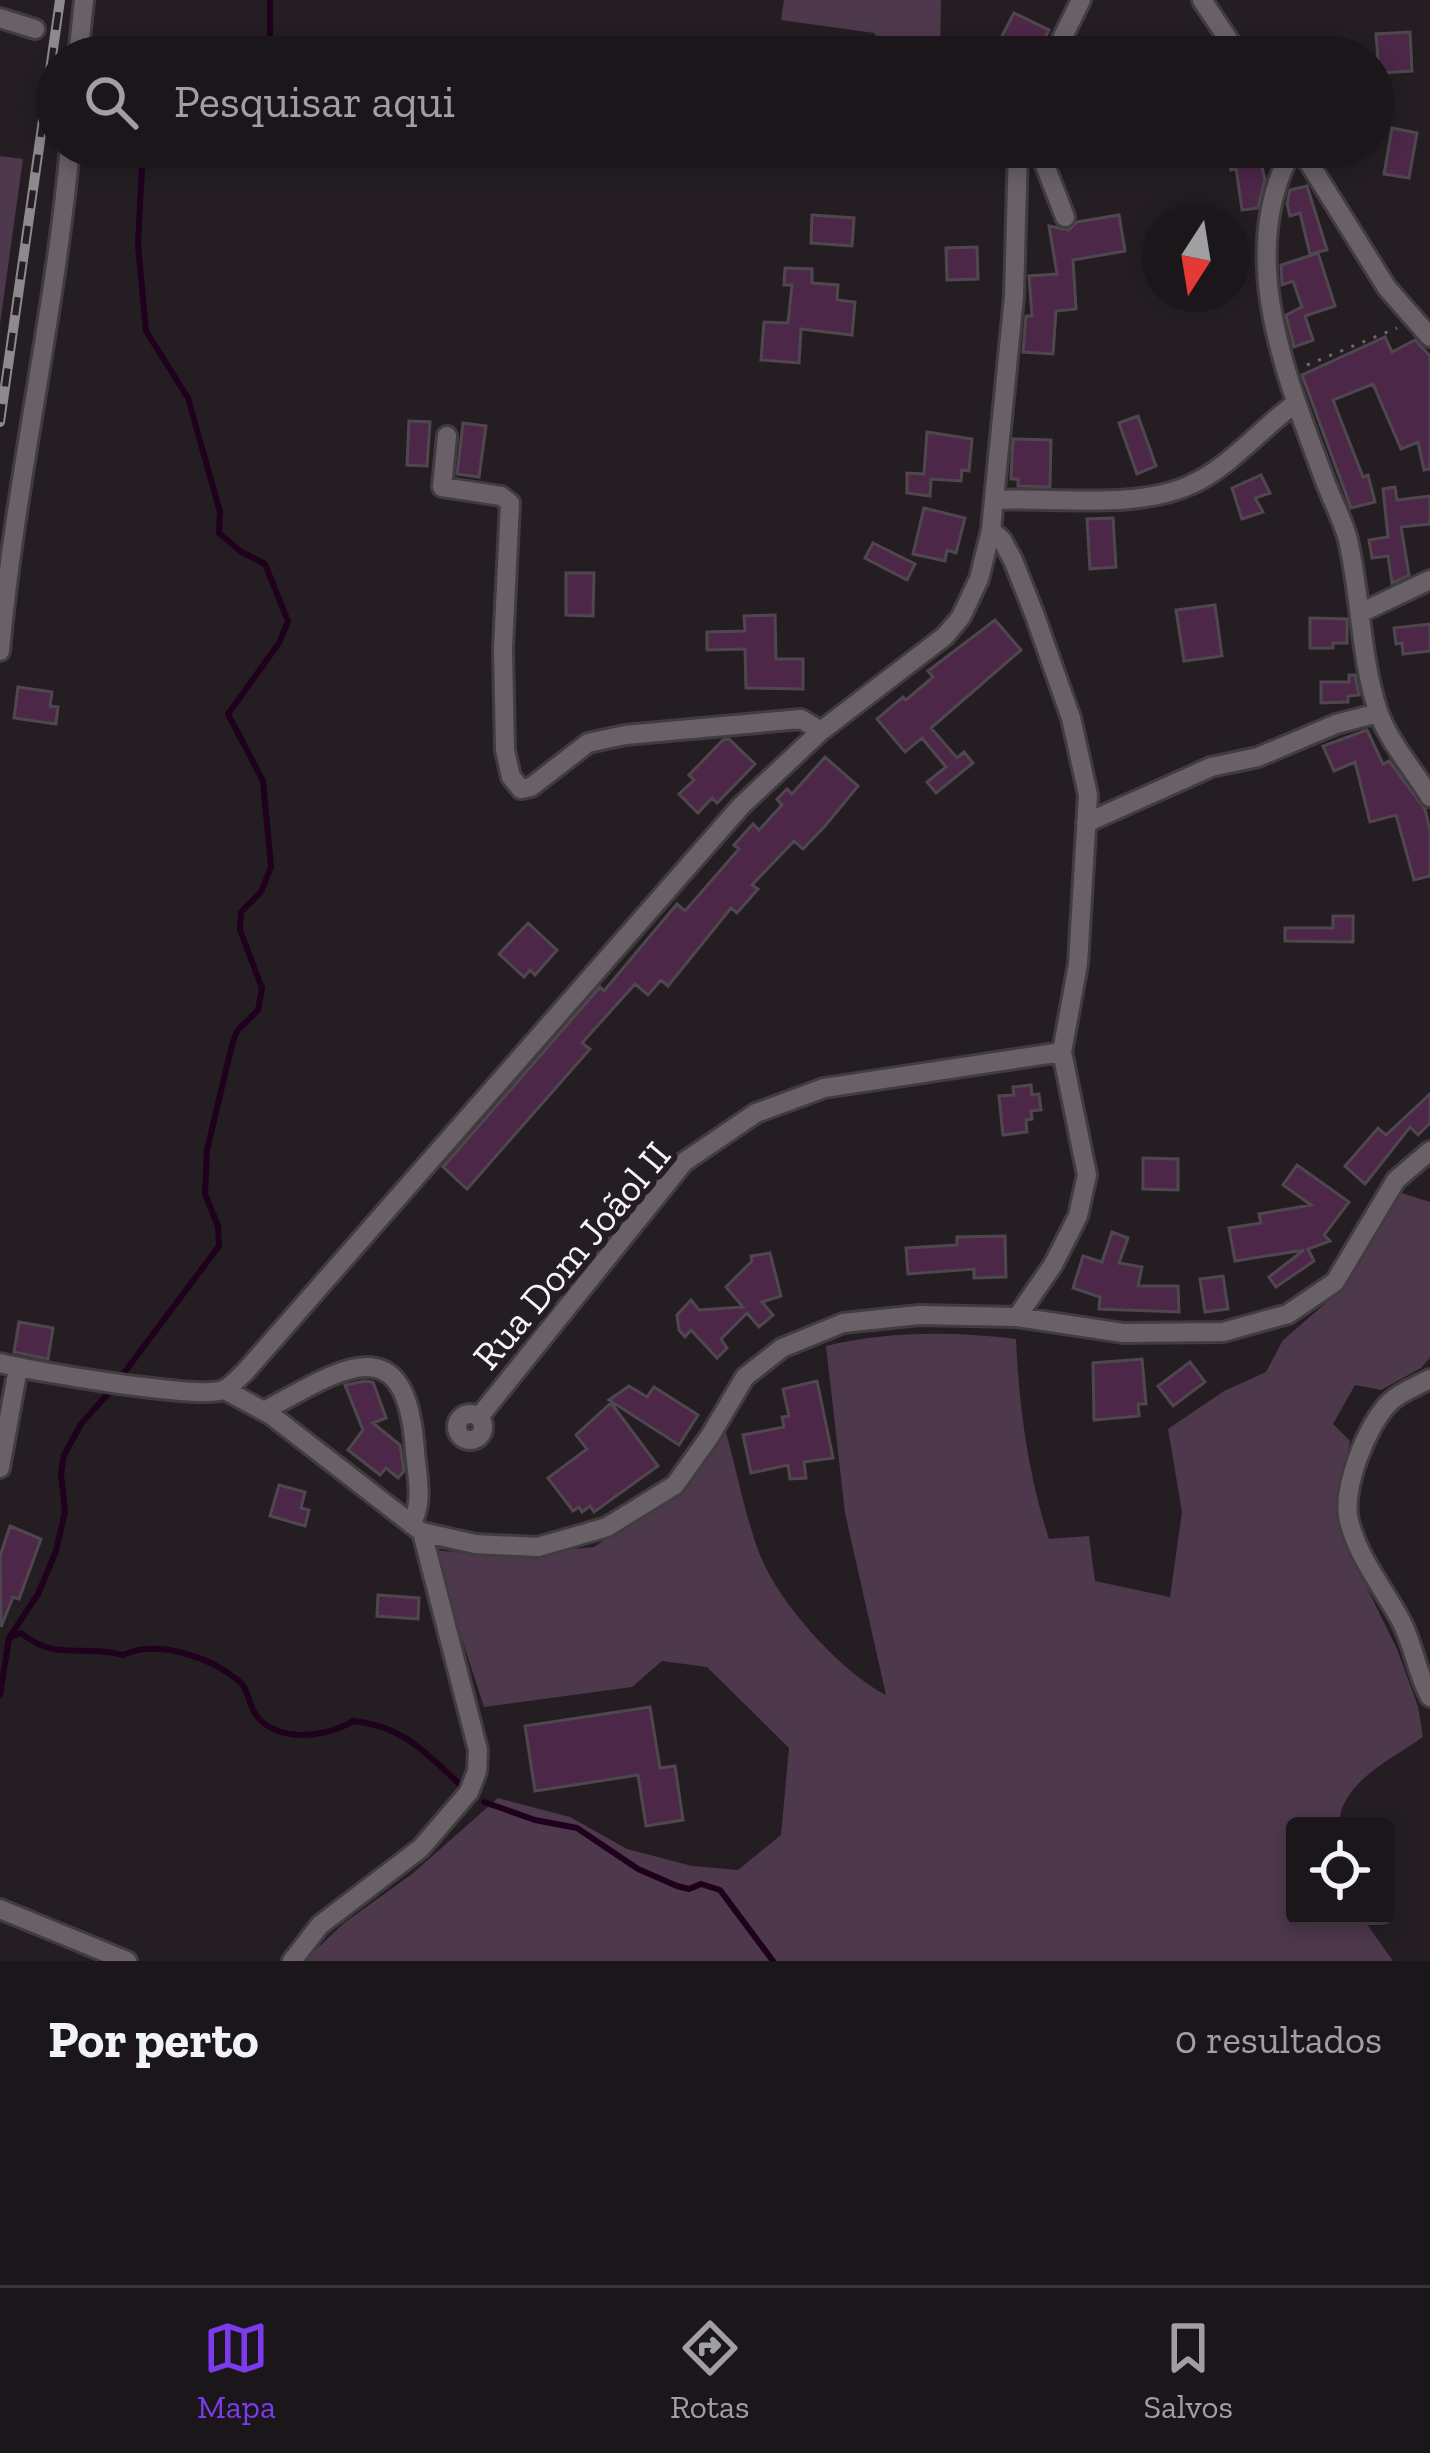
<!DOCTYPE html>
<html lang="pt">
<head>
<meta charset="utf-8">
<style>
  body { margin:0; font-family:"Zilla Slab",serif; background:#241f23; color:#f1f3f6 }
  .controls { position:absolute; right:36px; bottom:36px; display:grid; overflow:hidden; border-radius:12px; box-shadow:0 6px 18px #0003 }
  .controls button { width:108px; height:108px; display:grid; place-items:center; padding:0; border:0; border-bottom:3px solid #393539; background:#1b161a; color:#f1f3f6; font:60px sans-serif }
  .compass { position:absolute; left:1142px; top:204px; width:108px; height:108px; border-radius:50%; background:#1b161a; box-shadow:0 6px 18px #0003; rotate:192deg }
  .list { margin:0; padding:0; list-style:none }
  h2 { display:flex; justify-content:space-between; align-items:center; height:156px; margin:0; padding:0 48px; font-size:51px }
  h2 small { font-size:39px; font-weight:400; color:#a09fa2 }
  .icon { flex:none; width:66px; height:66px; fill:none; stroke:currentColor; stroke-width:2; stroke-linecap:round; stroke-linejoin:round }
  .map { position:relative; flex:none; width:1430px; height:1961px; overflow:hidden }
  .search { position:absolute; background:#1b161a; box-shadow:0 6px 18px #0003; left:36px; right:36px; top:36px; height:132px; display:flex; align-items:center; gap:30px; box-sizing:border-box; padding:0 42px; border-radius:66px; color:#a09fa2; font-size:45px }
  .sheet { height:324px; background:#1b161a }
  nav { display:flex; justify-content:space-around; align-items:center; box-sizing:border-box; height:168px; border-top:3px solid #393539; background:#1b161a; font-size:33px; color:#a09fa2 }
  nav a { display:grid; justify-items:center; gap:6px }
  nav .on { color:#7c3aed }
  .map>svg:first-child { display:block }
  .green { fill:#4e384c }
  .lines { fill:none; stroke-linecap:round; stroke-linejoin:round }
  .stream { stroke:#1f011e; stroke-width:6 }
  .building { fill:#4c2748; stroke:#4f474e; stroke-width:3 }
  .minor-casing { stroke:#403c40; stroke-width:24 }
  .path { stroke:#6e696d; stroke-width:3; stroke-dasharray:3 9; stroke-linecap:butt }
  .minor { stroke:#6a6168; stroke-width:18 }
  .rail-casing { stroke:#8e898e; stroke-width:10 }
  .rail { stroke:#241e23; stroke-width:6; stroke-dasharray:18; stroke-linecap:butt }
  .labels { text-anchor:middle; stroke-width:12; stroke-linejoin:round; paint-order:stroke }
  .street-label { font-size:39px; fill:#f7f3f7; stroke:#241e23 }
</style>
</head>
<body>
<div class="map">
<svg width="1430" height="1961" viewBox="0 0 1430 1961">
  <rect width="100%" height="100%" fill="#241e23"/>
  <path class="green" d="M 784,0 L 941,0 L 940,57 L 889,57 L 874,33 L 781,20 Z
    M 0,156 L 23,159 L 0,324 Z
    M 1395,1191 L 1430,1202 L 1430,1358 L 1421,1368 L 1381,1390 L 1355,1385 L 1333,1424 L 1350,1441 L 1338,1505 L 1345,1543 L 1397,1649 L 1418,1706 L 1423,1737 C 1392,1759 1339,1783 1339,1826 L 1295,1826 L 1295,1916 L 1361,1916 L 1393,1961 L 304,1961 L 344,1923 L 412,1874 L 498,1798 L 570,1817 L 627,1849 L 692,1866 L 738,1870 L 781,1835 L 789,1748 L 707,1667 L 662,1661 L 632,1687 L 484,1707 L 433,1550 L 500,1556 L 594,1547 L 694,1478 L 726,1433 C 737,1470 749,1536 766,1568 C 787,1611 843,1673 886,1695 L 845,1513 L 826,1346 C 886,1331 955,1331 1016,1339 C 1019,1408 1028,1474 1049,1539 L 1089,1536 L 1095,1581 L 1170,1597 L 1182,1512 L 1168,1429 L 1224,1391 L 1266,1372 L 1283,1340 L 1334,1296 Z"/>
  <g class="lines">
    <path class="stream" d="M 270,0 L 270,57
      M 121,1377 L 219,1246 L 218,1226 L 205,1194 L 207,1150 L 232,1045 L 237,1031 L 258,1010 L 262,988 L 240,930 L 241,912 L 261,892 L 271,867 L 263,781 L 228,714 L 279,643 L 288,621 L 265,564 L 240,551 L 219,533 L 220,512 L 188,398 L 146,331 L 138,245 L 143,147
      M 11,1637 L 21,1633 C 57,1662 81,1644 123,1655 C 158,1639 210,1657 239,1681 C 248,1688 249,1705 256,1715 C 277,1743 326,1738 353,1721 C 406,1726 428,1756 466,1790
      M 0,1695 L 9,1638 L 38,1594 L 56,1551 L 65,1512 L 61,1474 L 64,1455 L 81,1424 L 113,1388
      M 484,1802 L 535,1820 L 577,1828 L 638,1869 L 677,1886 L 689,1889 L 701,1884 L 720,1890 L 773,1961"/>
  </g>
  <path class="building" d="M 1014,13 L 1049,30 L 1035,57 L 991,57 Z
    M 1410,32 L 1412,71 L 1379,73 L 1376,34 Z
    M 1392,128 L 1417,133 L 1409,178 L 1384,174 Z
    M 1249,147 L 1279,147 L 1276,155 L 1260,160 L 1265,179 L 1258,208 L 1242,210 L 1236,168 L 1231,170 L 1226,155 Z
    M 1307,186 L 1327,250 L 1310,254 L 1300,213 L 1290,216 L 1287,204 L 1290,190 Z
    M 812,215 L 854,218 L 852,246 L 811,243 Z
    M 1119,215 L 1125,251 L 1073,260 L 1076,309 L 1056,311 L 1053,354 L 1023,352 L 1026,316 L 1032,316 L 1029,276 L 1057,274 L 1049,226 L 1069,230 L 1077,222 Z
    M 977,247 L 978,279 L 947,280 L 946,248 Z
    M 1318,253 L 1335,306 L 1305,316 L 1313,340 L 1294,347 L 1286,315 L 1302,307 L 1293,281 L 1282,285 L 1281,265 Z
    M 785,268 L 812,269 L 812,283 L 838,285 L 837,300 L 855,302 L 852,335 L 801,329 L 799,363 L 761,360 L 764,322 L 788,323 L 792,285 L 784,285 Z
    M 1385,337 L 1392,352 L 1415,340 L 1430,356 L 1430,469 L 1424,470 L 1418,442 L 1401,449 L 1373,384 L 1333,400 L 1363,477 L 1368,475 L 1375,502 L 1351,508 L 1302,375 Z
    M 1138,416 L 1156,466 L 1137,474 L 1119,423 Z
    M 409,421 L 430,422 L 427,466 L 407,465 Z
    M 463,423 L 486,426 L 479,477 L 457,474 Z
    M 927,432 L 972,439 L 969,471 L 962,470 L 961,481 L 931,479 L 930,496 L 907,493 L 907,473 L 924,474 Z
    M 1013,439 L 1051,440 L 1050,487 L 1018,486 L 1018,479 L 1011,479 Z
    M 1261,475 L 1270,493 L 1255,498 L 1263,512 L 1242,519 L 1232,488 Z
    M 1395,487 L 1397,500 L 1430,496 L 1430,524 L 1401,527 L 1409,575 L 1392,583 L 1388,556 L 1372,558 L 1369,540 L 1388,537 L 1383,489 Z
    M 924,508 L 965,518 L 956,553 L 947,550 L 945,561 L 913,554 Z
    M 1113,518 L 1116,567 L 1090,569 L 1087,519 Z
    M 873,543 L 915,564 L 907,580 L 865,558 Z
    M 566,573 L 594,573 L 593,616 L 566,615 Z
    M 1215,605 L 1222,656 L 1184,661 L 1176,610 Z
    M 775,615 L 776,659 L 803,659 L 803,689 L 746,688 L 745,649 L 707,650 L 707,632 L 745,631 L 744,616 Z
    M 1310,618 L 1347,619 L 1347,643 L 1333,643 L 1333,648 L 1310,648 Z
    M 995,620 L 1021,650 L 931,728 L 957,758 L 964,752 L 973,763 L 936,793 L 927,782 L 946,767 L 922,738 L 905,752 L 877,719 L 903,697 L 906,700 L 933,677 L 928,671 Z
    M 1430,624 L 1430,651 L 1403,654 L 1402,643 L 1396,644 L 1394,628 Z
    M 1349,675 L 1355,675 L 1359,695 L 1348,696 L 1348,702 L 1321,703 L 1321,682 L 1349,682 Z
    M 18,687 L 52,692 L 50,706 L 58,707 L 56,724 L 14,718 Z
    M 1367,730 L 1383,764 L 1389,761 L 1425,809 L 1430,831 L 1430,876 L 1414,880 L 1396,815 L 1370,822 L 1355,762 L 1334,771 L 1323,746 Z
    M 729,739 L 755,764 L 717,803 L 712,798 L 698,813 L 679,794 L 694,780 L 689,775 L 723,740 Z
    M 825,757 L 858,786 L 825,826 L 803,849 L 794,841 L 752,885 L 758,889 L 737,913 L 731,908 L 668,986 L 661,980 L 648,995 L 635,984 L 582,1043 L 590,1049 L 467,1189 L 443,1167 L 600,987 L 604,991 L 677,904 L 685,911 L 739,849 L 734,845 L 753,824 L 759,830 L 782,805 L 777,799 L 787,789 L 792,794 Z
    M 1333,916 L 1353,916 L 1353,942 L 1285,941 L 1285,928 L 1333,928 Z
    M 528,923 L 557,950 L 535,975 L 530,970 L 524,977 L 499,954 Z
    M 1031,1085 L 1032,1095 L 1039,1094 L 1041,1110 L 1031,1111 L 1032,1119 L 1026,1120 L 1027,1132 L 1003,1135 L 999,1096 L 1014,1095 L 1013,1087 Z
    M 1430,1094 L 1430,1123 L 1418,1135 L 1410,1127 L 1365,1184 L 1345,1166 L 1378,1128 L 1386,1135 Z
    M 1143,1158 L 1178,1159 L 1178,1190 L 1143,1189 Z
    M 1297,1165 L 1349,1202 L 1324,1235 L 1330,1241 L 1308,1249 L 1314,1261 L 1276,1287 L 1269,1277 L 1304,1250 L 1235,1261 L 1229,1228 L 1261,1223 L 1259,1214 L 1311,1205 L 1283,1185 Z
    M 1112,1232 L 1128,1238 L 1119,1263 L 1142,1267 L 1138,1286 L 1178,1286 L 1179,1312 L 1099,1309 L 1100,1297 L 1073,1288 L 1083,1256 L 1102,1262 Z
    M 1005,1236 L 1006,1277 L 974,1278 L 974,1269 L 908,1274 L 906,1248 L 957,1245 L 957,1237 Z
    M 770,1253 L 781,1296 L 762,1302 L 773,1315 L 759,1327 L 747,1313 L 721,1339 L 727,1348 L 717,1358 L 691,1330 L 685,1337 L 679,1330 L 677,1315 L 691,1300 L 699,1310 L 743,1307 L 726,1287 L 752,1261 L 751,1256 Z
    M 1223,1276 L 1228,1309 L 1205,1312 L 1200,1279 Z
    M 19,1322 L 53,1328 L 48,1359 L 14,1352 Z
    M 1142,1359 L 1146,1404 L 1138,1404 L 1139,1416 L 1094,1420 L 1093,1363 Z
    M 1190,1362 L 1205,1382 L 1173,1406 L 1158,1386 Z
    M 365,1381 L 373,1382 L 386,1418 L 373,1423 L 400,1445 L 404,1471 L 398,1478 L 386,1468 L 380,1475 L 348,1450 L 363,1430 L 345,1385 Z
    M 817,1381 L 833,1458 L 804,1462 L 806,1478 L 790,1479 L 788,1465 L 751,1473 L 743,1435 L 784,1427 L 782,1417 L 789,1416 L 783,1389 Z
    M 629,1386 L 647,1397 L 654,1387 L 698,1415 L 679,1445 L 609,1400 Z
    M 611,1403 L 658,1466 L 594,1512 L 590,1506 L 582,1512 L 579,1507 L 573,1511 L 548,1478 L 587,1449 L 576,1435 Z
    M 279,1485 L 305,1492 L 301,1508 L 309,1510 L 305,1526 L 270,1516 Z
    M 10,1526 L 41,1539 L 19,1599 L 13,1597 L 1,1627 L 0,1556 Z
    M 378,1595 L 419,1598 L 418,1619 L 377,1616 Z
    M 650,1707 L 660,1768 L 675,1766 L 683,1820 L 646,1826 L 638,1775 L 535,1791 L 525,1726 Z"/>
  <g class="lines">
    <g class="minor-casing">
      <path id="minor" d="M 1202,0 L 1240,57
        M 0,18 L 35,29
        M 78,57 L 84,0
        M 1053,57 L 1081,0
        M 1038,147 L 1065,217
        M 1294,147 C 1233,252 1287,378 1325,481 C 1332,500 1343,520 1348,540 C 1361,596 1360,657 1378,711 C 1388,741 1414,770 1430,797
        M 1299,147 L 1387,288 L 1430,337
        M 447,436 L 442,487 L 501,496 L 510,503 L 503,648 L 505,750 L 511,777 L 521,789 L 531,787 L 588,743 L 625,735 L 801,719 L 821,731
        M 995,500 C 1054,497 1138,510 1192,484 C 1230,467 1261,428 1296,403
        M 991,530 L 1002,540 L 1013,560 L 1035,616 L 1071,718 L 1088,795 L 1078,964 L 1062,1052 L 1087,1175 L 1078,1216 L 1053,1265 L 1017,1317
        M 1360,613 L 1430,580
        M 0,651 C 15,482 55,316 70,147
        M 1086,823 L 1211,767 L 1258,757 L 1336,724 L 1378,713
        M 0,1363 C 31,1371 200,1400 223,1390 C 231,1387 239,1377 245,1372 L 741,806 L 821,731 L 945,636 L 961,617 L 979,579 L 991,530 L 1014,296 L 1018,147
        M 1430,1379 C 1417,1386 1400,1392 1390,1402 C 1367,1424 1341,1490 1349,1521 C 1358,1557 1383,1588 1400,1619 C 1414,1644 1416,1672 1430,1697
        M 225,1390 L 271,1415 L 422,1532 L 475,1544 L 538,1547 L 607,1527 L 675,1485 L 710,1436 L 745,1377 L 782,1348 L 843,1323 L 919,1315 L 1017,1317 L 1123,1333 L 1223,1332 L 1288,1314 L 1335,1282 L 1396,1180 L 1430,1151
        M 264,1411 C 341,1369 407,1322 415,1452 C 417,1476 424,1503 411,1524
        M457 1427a13 13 0 1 1 26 0a13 13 0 1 1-26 0Z
        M 479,1417 L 684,1162 L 756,1113 L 824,1088 L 1062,1052
        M 0,1468 L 18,1368
        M 0,1909 L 127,1961
        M 292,1961 L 320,1925 L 421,1848 L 469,1792 L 477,1771 L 478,1750 L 422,1532"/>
    </g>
    <path class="path" d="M 1307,365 L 1397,328"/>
    <use href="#minor" class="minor"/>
    <g class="rail-casing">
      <path id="rail" d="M 0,422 L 60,0"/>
    </g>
    <use href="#rail" class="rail"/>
  </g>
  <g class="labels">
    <g class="street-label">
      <text transform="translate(571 1255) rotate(-50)" y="14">Rua Dom Joãol II</text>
    </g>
  </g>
</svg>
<div class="controls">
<button><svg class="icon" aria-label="locate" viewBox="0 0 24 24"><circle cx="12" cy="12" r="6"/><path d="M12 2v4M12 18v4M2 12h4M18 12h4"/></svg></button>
</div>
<svg class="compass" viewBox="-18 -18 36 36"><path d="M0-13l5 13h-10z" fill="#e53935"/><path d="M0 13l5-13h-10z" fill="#a09fa2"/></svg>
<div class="search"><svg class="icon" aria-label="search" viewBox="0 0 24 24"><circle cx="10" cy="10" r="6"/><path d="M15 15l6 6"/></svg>Pesquisar aqui</div>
</div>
<section class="sheet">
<h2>Por perto<small>0 resultados</small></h2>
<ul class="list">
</ul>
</section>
<nav>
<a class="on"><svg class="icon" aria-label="map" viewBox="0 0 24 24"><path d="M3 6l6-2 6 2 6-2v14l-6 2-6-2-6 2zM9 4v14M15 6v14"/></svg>Mapa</a>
<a><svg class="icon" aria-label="directions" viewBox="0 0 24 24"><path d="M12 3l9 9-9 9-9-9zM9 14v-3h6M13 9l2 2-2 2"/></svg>Rotas</a>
<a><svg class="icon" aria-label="saved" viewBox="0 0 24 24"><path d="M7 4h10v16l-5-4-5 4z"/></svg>Salvos</a>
</nav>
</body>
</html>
